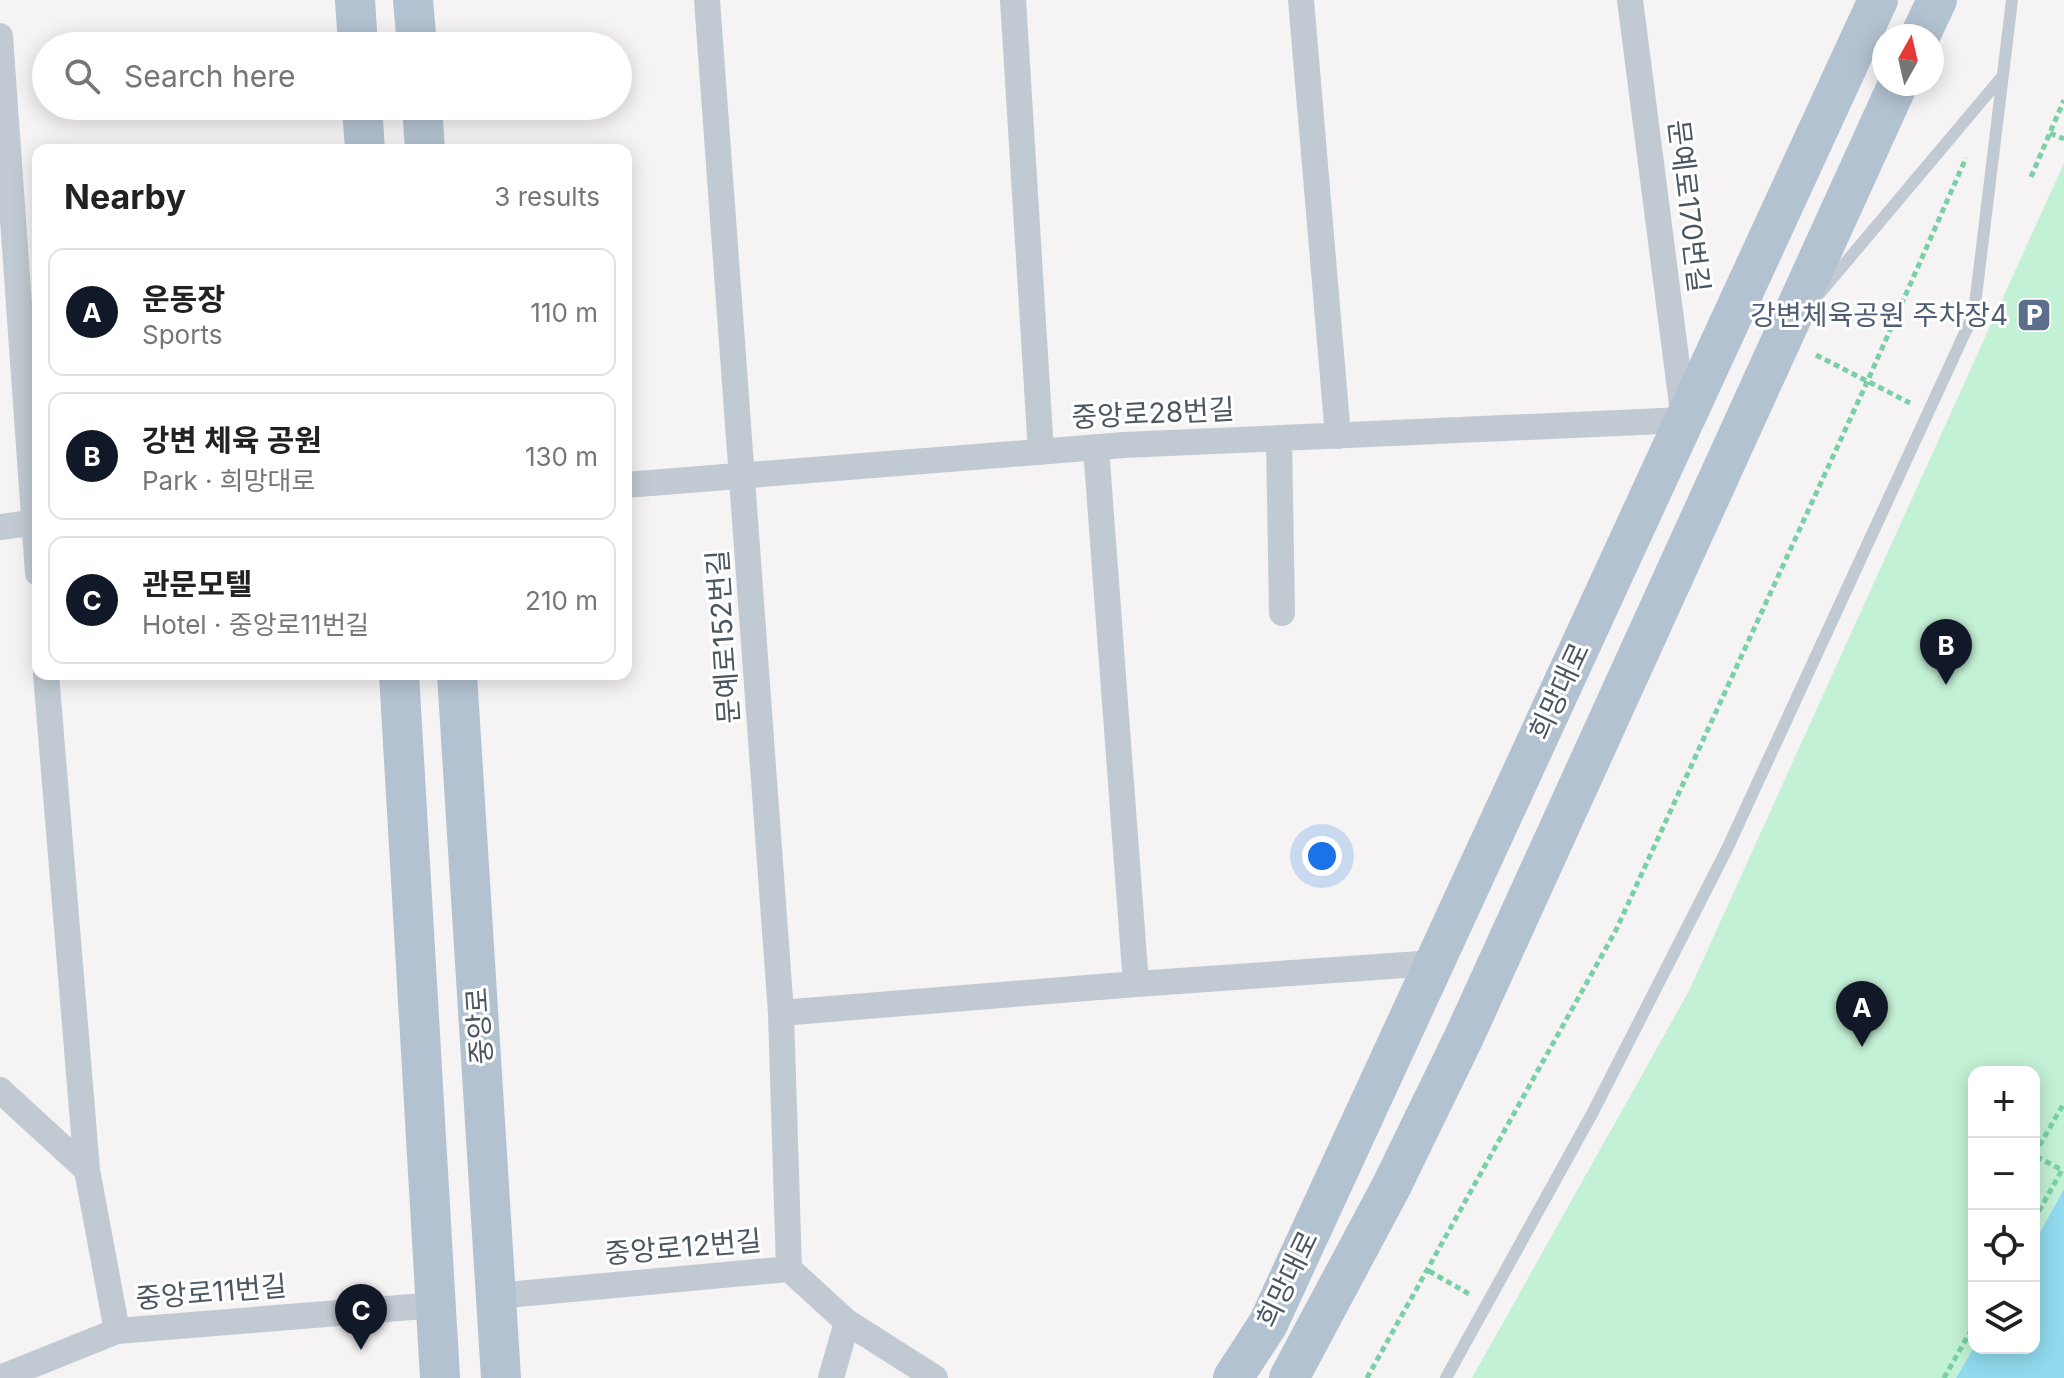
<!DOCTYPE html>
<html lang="en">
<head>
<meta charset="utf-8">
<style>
  body { margin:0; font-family:Inter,"Noto Sans KR",sans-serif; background:#f2f2f2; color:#222 }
  .controls { position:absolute; right:24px; bottom:24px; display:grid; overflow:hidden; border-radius:16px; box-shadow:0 4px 20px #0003 }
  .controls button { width:72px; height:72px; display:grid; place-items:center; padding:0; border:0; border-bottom:2px solid #e0e0e0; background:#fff; color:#222; font:40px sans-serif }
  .compass { position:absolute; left:1872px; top:24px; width:72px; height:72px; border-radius:50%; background:#fff; box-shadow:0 4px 20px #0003; rotate:8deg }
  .you { position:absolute; left:1322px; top:856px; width:28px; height:28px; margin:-20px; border:6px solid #fff; border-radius:50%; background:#1a73e8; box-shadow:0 0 0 12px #1a73e833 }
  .badge { display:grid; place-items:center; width:52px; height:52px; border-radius:50%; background:#111827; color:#fff; font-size:26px; font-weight:700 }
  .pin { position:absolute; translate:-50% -66px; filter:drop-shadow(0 2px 4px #0008) }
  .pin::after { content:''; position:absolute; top:42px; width:28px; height:24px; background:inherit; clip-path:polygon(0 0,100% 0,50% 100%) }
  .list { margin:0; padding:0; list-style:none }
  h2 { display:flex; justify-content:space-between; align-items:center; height:104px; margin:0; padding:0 32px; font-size:34px }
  h2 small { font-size:26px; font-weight:400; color:#767676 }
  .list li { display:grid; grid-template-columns:52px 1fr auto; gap:24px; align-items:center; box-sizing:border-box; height:128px; margin:0 16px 16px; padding:0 16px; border:2px solid #e0e0e0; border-radius:16px }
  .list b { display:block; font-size:30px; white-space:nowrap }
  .list p { margin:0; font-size:26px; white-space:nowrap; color:#767676 }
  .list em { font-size:26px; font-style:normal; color:#767676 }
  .icon { flex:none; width:44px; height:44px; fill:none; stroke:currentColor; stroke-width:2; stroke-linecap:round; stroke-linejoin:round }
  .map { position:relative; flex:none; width:2064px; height:1378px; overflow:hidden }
  .search { position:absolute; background:#fff; box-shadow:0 4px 20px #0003; left:32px; top:32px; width:600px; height:88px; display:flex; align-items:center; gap:20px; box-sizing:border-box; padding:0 28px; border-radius:44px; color:#767676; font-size:30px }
  .panel { position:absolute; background:#fff; box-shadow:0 4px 20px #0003; left:32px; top:144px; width:600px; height:536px; border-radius:16px }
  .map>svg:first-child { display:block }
  .green { fill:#c3f1d5 }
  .water { fill:#90daee }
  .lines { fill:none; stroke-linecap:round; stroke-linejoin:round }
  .path { stroke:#7ad0a6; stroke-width:5; stroke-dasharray:6 4; stroke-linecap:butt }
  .lane { stroke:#c1cad2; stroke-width:12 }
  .street { stroke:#c1cad2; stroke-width:26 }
  .primary { stroke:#b3c2d1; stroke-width:40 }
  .labels { text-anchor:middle; stroke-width:6; stroke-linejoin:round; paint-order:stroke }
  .street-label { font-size:28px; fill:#4a5661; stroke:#fff }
  .service-label { font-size:28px; fill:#4e5e75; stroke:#fff; text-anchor:end }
</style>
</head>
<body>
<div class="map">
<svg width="2064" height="1378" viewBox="0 0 2064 1378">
  <rect width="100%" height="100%" fill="#f5f3f3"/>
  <path class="green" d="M 2064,163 L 2064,1189 L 2034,1243 L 2034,1072 L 1974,1072 L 1974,1347 L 1956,1378 L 1472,1378 L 1689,991 Z"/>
  <path class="water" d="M 2064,1189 L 2064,1378 L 1956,1378 L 1974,1347 L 2034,1348 L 2034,1243 Z"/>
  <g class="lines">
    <path class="path" d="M 2050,133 L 2064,139
      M 2031,177 L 2064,100
      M 1816,355 L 1910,403
      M 2034,1220 L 2062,1170 L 2034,1155 L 2064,1103
      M 1429,1271 L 1469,1294
      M 1367,1378 L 1616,930 L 1868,380 L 1966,158
      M 1944,1378 L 1974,1325"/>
    <path class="lane" d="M 1820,293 L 2001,78
      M 1446,1378 L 1593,1112 L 1727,849 L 1974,313 L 2012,0"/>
    <path class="street" d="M 707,0 L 781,1013 L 789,1269
      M 1013,0 L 1041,452
      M 1301,0 L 1338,436
      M 0,36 L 38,573
      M 1279,438 L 1282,613
      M 1096,448 L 1136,984 L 1434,963
      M 626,485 L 1124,445 L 1684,420 L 1630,0
      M 0,527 L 38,522
      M 46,674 L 87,1170
      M 781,1013 L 1136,984
      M 0,1090 L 87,1170 L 117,1331
      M 496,1296 L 789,1269 L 847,1322 L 935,1378
      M 0,1378 L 117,1331 L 436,1305
      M 831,1378 L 847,1322"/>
    <path class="primary" d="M 355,0 L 358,46
      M 413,0 L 417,46
      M 1920,36 L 1937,0
      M 362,106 L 365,150
      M 422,106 L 425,150
      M 399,674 L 440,1378
      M 457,674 L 501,1378
      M 1233,1378 L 1268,1324 L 1878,0
      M 1289,1378 L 1391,1187 L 1464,1037 L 1898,84"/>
  </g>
  <defs>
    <g id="parking-square" transform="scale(1.8)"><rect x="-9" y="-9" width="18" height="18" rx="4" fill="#5c6f8a" stroke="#fff"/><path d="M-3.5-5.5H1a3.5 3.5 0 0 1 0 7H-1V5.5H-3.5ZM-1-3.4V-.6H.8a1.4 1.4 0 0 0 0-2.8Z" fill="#fff"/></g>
  </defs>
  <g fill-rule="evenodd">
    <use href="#parking-square" x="2034" y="315"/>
  </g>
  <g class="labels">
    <g class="street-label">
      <text transform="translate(1689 206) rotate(83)" y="10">문예로170번길</text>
      <text transform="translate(1153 413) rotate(-3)" y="10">중앙로28번길</text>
      <text transform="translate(723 637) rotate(-94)" y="10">문예로152번길</text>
      <text transform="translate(1559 691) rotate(-65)" y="10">희망대로</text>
      <text transform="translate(479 1026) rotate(-94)" y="10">중앙로</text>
      <text transform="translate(683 1247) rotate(-5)" y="10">중앙로12번길</text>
      <text transform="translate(1287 1279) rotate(-64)" y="10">희망대로</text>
      <text transform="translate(211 1292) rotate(-5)" y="10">중앙로11번길</text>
    </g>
    <g class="service-label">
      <text x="2008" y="325">강변체육공원 주차장4</text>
    </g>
  </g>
</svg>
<div class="controls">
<button>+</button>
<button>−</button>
<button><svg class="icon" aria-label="locate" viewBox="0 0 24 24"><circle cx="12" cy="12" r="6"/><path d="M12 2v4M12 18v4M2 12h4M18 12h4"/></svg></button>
<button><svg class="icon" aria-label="layers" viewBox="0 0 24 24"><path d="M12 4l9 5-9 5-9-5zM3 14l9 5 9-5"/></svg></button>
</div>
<svg class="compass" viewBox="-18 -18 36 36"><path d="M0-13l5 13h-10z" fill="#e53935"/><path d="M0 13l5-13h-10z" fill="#767676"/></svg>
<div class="you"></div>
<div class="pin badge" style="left:1862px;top:1047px">A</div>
<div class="pin badge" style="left:1946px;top:685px">B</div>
<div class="pin badge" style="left:361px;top:1350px">C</div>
<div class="search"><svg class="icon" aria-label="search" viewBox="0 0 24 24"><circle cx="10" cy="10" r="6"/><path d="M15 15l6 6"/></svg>Search here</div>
<section class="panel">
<h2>Nearby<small>3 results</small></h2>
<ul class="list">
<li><span class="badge">A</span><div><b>운동장</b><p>Sports</p></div><em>110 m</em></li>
<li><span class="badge">B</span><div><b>강변 체육 공원</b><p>Park · 희망대로</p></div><em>130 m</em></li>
<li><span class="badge">C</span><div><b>관문모텔</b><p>Hotel · 중앙로11번길</p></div><em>210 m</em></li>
</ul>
</section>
</div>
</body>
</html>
